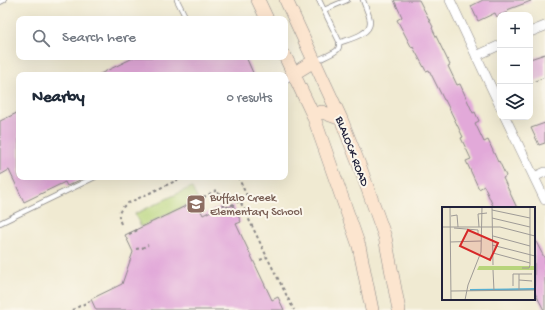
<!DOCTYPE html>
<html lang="en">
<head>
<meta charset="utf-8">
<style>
  body { margin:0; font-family:"Gochi Hand",sans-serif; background:#f6f6f7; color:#1f2937 }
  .controls { position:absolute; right:12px; top:12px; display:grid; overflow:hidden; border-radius:8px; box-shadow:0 4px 16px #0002 }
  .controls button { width:36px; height:36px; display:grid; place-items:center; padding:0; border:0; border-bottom:1px solid #e0e1e3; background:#fff; color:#1f2937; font:20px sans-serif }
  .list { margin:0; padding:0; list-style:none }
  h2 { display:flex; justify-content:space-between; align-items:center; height:52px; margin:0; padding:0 16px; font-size:17px }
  h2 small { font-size:13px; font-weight:400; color:#747a83 }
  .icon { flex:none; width:22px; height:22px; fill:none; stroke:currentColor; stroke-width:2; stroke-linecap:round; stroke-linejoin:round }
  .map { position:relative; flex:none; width:545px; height:310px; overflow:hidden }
  .search { position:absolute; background:#fff; box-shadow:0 4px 16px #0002; left:16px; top:16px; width:272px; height:44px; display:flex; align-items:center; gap:10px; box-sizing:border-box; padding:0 14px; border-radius:8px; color:#747a83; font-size:15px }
  .panel { position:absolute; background:#fff; box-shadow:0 4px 16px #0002; left:16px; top:72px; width:272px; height:108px; border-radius:8px }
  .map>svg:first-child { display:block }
  .green { fill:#b7d47b; stroke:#6c7b5b }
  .building { fill:#e2a9d9 }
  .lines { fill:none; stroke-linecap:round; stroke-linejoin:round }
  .service-casing { stroke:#898686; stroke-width:6 }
  .minor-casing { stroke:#898686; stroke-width:10 }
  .secondary-casing { stroke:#898686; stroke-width:14 }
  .path { stroke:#898686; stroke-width:2; stroke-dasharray:3 3; stroke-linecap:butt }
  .service { stroke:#fff; stroke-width:4.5 }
  .minor { stroke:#fff; stroke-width:9 }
  .secondary { stroke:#fce5cf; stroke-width:13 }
  .labels { text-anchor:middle; stroke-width:4; stroke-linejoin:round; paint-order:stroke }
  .street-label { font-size:12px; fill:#22223b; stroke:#fbf7ec }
  .education-label { font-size:12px; fill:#785e54; stroke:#fbf7ec; text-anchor:start }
  .inset-river { fill:none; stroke:#56b0d3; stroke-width:2 }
  .inset-road { fill:none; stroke:#9e9a96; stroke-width:1 }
  .view { fill:#d62828; fill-opacity:0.15; stroke:#d62828; stroke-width:2 }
  .inset-edge { fill:none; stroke:#22223b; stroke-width:2 }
</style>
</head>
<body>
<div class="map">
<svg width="545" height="310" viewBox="0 0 545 310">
  <rect width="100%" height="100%" fill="#fbf7ec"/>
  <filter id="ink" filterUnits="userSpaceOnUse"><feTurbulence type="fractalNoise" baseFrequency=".025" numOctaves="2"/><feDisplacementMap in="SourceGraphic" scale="8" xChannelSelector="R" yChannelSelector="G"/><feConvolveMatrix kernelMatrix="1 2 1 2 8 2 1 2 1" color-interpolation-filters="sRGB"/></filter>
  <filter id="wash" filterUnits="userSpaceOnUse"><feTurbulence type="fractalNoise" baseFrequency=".012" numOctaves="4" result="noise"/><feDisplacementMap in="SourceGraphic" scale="16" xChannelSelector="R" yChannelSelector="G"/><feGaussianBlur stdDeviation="0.9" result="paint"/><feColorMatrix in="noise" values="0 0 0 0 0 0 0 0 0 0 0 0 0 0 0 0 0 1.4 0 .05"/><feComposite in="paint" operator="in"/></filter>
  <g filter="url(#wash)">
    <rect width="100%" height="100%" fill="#f0ead2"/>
    <path class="green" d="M 189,188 L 192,188 L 198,200 L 141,227 L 135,214 Z"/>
    <g id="blocks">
      <path class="building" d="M 394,0 L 419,0 L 433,27 L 432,28 L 450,65 L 448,66 L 457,85 L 460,84 L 473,113 L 475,112 L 479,121 L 475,123 L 484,142 L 488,140 L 498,162 L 499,161 L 506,176 L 503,178 L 517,208 L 494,208 L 484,186 L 479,189 L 466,161 L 471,159 L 461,138 L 463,137 L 445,100 L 444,100 L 429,70 L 426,71 L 413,47 L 412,48 L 397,20 L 402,17 Z
        M 483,0 L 531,0 L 531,1 L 507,10 L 508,12 L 500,15 L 497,17 L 495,13 L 478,21 L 471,6 Z
        M 545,54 L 545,77 L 530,83 L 530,59 Z
        M 135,57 L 246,57 L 254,75 L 98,75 Z
        M 19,112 L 19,177 L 86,177 L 67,186 L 65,182 L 24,202 L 9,170 L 0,175 L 0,121 Z
        M 545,123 L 545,143 L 539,145 L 531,128 Z
        M 196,201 L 203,215 L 221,206 L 223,210 L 233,205 L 241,222 L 236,224 L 272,300 L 278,297 L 284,310 L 96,310 L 91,299 L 122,284 L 133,252 L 125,235 Z
        M 534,238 L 545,259 L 545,310 L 544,310 L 534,291 Z"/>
    </g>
  </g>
  <g filter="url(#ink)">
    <use href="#blocks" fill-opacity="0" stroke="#898686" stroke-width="1"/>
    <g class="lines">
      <g class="service-casing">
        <path id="service" d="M 177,0 L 184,14
          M 0,2 L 4,0
          M 324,10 L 347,0
          M 339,43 C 349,39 370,35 370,22 C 370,15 365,7 363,0
          M 316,61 C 321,58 336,53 338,49 C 340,46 339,44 339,41 L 319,0
          M 285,82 L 292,74
          M 0,223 L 95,177"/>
      </g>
      <g class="minor-casing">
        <path id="minor" d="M 450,0 L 500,106
          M 530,32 L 545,26
          M 476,56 L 500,45
          M 505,117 L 545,200
          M 534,177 L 545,172"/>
      </g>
      <g class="secondary-casing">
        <path id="secondary" d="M 258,0 L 267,19
          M 286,0 L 341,119 L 360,167 L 385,237 L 399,310
          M 285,56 L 313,115 L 359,246 L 372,310
          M 293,74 L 314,61
          M 313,115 L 322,112 L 341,119"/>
      </g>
      <path class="path" d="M 238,177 L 247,196 L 246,198 L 240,201
        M 198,200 L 217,190 L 225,208 L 240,201 L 267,257
        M 121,224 C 117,214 119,211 126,204 L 184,177
        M 129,234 L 140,229
        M 136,249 L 142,248 L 148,245
        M 260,260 L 267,257 L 294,310
        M 72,310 L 90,301"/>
      <use href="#service" class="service"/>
      <use href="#minor" class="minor"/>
      <use href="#secondary" class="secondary"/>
    </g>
  </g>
  <defs>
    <g id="school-square" transform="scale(1)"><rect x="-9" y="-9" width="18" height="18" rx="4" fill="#8d6e63" stroke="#fbf7ec"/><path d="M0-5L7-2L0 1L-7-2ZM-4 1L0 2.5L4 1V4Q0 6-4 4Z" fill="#fff"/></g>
  </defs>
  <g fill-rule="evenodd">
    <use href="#school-square" x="196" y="204"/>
  </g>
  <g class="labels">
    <g class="street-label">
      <text transform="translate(353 151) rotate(69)" y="4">BLALOCK ROAD</text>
    </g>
    <g class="education-label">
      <text x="210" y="201">Buffalo Creek<tspan x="210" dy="14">Elementary School</tspan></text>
    </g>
  </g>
  <g transform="translate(442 207)">
    <rect width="93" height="93" fill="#f0ead2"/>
    <path d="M 37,59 L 93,59 L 93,63 L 35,63 Z" fill="#b7d47b"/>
    <path class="inset-river" d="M 28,83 L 93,82"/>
    <path class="inset-road" d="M 8,0 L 9,93M 50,0 L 51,58M 50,3 L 88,11M 9,9 L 15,8 L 16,20M 50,11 L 88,20M 0,20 L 58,20 L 93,29M 37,20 L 36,7 L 45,6M 12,21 L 36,23 L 36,28M 51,29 L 88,39M 8,35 L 39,34M 50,38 L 93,49M 51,46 L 88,56M 80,61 L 87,61 L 88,58 L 88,0M 51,63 L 52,84M 77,67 L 77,83M 77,73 L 90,74M 71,79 L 71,67 L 90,67M 9,84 L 93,83M 23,93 L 26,78 L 39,45 L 40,0"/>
    <path class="view" d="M 26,23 L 56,36 L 48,53 L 18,39 Z"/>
    <rect width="93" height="93" class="inset-edge"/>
  </g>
</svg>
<div class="controls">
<button>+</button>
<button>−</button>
<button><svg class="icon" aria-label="layers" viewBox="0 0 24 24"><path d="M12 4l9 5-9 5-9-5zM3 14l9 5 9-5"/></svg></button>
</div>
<div class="search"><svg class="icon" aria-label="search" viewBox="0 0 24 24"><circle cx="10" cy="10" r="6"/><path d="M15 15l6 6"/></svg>Search here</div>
<section class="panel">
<h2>Nearby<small>0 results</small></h2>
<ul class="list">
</ul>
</section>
</div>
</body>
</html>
